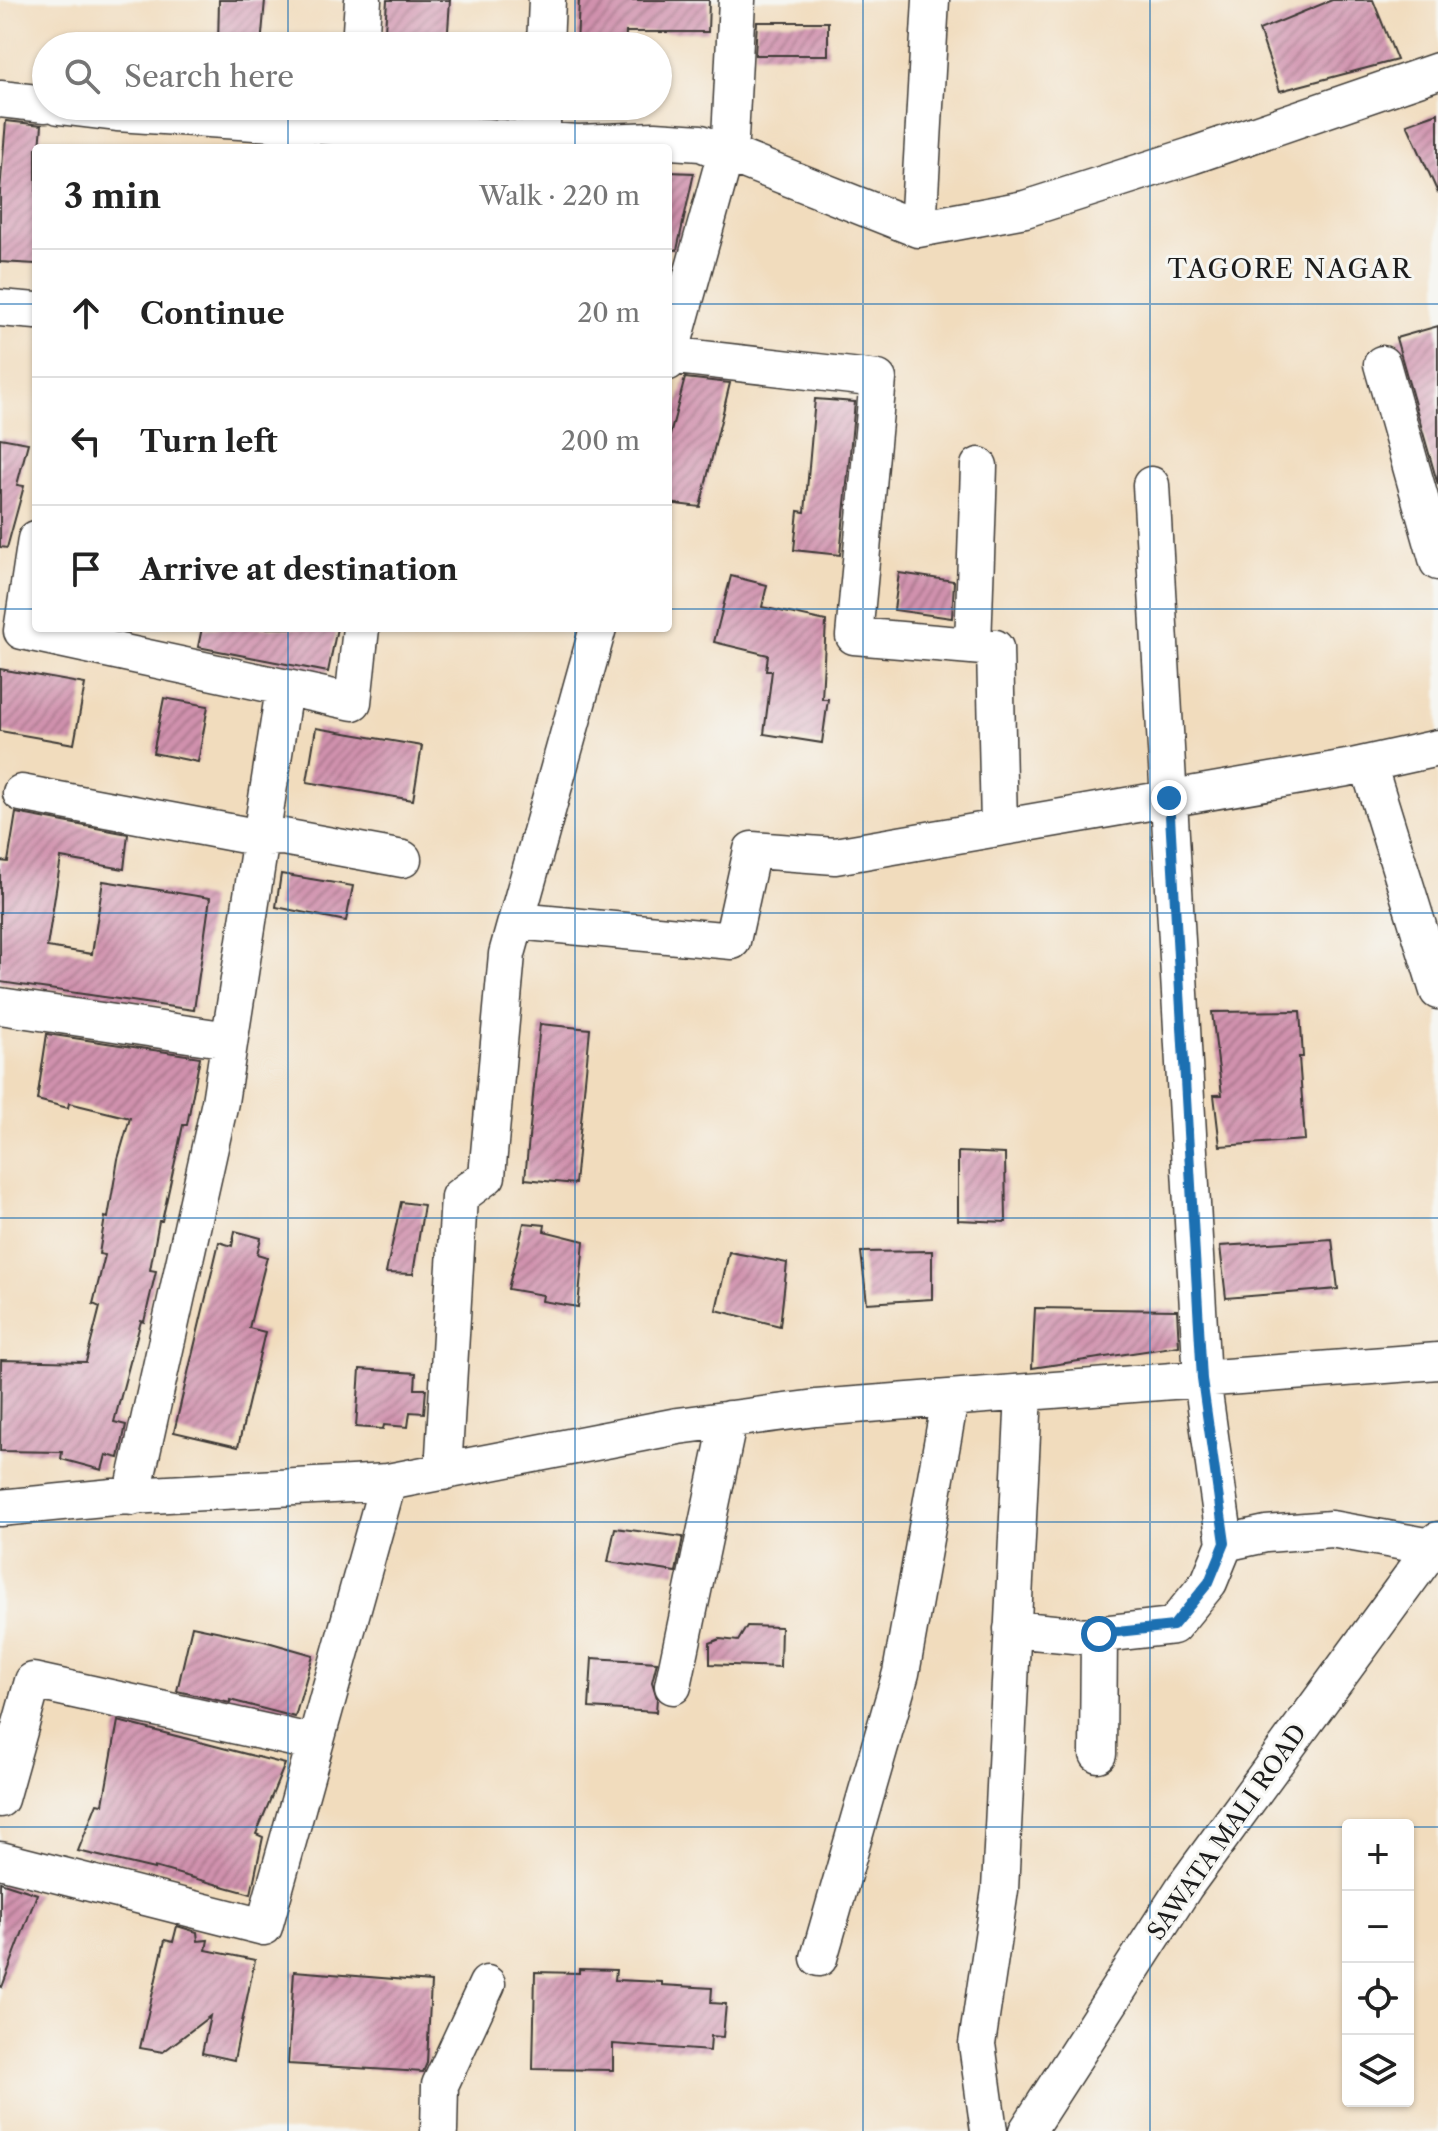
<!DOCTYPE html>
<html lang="en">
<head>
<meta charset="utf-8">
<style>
  body { margin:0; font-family:"Libre Caslon Text",serif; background:#f2f2f2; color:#222 }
  .controls { position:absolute; right:24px; bottom:24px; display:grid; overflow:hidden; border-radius:8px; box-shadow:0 2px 6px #0004 }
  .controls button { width:72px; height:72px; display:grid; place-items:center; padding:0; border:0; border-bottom:2px solid #e0e0e0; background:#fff; color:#222; font:40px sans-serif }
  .stop { position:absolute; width:24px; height:24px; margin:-18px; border:6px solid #1f6fb2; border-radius:50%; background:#fff }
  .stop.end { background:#1f6fb2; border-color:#fff; box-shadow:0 2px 8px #0008 }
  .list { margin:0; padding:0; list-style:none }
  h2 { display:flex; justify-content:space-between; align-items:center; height:104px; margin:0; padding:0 32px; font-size:34px }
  h2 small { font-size:26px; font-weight:400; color:#767676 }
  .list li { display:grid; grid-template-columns:52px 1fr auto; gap:24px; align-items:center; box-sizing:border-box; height:128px; padding:0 32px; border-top:2px solid #e0e0e0 }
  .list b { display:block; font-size:30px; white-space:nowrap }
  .list em { font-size:26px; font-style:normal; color:#767676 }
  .icon { flex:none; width:44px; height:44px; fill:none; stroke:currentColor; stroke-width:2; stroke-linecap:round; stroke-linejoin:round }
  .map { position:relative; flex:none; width:1438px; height:2131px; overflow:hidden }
  .search { position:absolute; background:#fff; box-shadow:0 2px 6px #0004; left:32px; top:32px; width:640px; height:88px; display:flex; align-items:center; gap:20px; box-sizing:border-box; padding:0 28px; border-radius:44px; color:#767676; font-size:30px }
  .panel { position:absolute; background:#fff; box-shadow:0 2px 6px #0004; left:32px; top:144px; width:640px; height:488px; border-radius:8px }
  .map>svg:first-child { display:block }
  .building { fill:url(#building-hatch) }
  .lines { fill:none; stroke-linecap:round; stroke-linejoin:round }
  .minor-casing { stroke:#3c3934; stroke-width:39 }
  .minor { stroke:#fff; stroke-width:36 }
  .route { stroke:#1f6fb2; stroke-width:10 }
  .grid { fill:none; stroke:#1f6fb2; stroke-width:2; stroke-opacity:0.55 }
  .labels { text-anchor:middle; stroke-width:6; stroke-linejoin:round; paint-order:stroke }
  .street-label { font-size:24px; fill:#1c1c1c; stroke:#f6f6f2 }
  .neighbourhood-label { font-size:26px; letter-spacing:2px; fill:#1c1c1c; stroke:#f6f6f2 }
</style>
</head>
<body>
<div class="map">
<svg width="1438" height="2131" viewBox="0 0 1438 2131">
  <defs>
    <pattern id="building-hatch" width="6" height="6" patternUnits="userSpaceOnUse" patternTransform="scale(2)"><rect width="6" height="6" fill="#d091ad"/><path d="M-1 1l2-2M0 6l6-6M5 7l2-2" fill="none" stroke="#a8768c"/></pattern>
  </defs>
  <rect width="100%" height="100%" fill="#f6f6f2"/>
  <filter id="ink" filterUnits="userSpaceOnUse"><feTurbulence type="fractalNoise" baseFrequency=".0125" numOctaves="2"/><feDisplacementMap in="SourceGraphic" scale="16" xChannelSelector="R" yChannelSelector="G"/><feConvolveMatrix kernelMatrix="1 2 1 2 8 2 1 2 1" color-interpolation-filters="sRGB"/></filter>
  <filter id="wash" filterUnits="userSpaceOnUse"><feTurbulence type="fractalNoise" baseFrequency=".006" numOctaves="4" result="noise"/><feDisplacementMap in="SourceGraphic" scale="32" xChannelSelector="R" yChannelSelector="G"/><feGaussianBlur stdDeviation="1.8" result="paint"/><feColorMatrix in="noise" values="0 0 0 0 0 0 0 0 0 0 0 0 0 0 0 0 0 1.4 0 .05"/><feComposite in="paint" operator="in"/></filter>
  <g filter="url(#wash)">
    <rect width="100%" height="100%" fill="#f1dcbd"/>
    <g id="blocks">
      <path class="building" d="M 219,0 L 265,0 L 261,46 L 218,46 Z
        M 387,0 L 450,0 L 447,46 L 384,46 Z
        M 579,0 L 709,0 L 708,32 L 626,32 L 625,46 L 577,46 Z
        M 1332,0 L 1373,0 L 1397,60 L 1280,91 L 1259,30 Z
        M 757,22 L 828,22 L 828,55 L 755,55 Z
        M 1438,113 L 1438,193 L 1407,124 Z
        M 6,121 L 42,125 L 40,148 L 36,148 L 36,264 L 0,262 L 0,191 Z
        M 668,172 L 694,173 L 677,250 L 668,249 Z
        M 1438,326 L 1438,485 L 1396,338 Z
        M 685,378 L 730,383 L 700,507 L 668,503 L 668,443 Z
        M 815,399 L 855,402 L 840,555 L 794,550 L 798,511 L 805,512 Z
        M 0,438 L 28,443 L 17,485 L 24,486 L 7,548 L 0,547 Z
        M 899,573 L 954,581 L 952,618 L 894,610 Z
        M 731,576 L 767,585 L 762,607 L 826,621 L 822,699 L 828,699 L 822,743 L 764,734 L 772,671 L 766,671 L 768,655 L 714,642 Z
        M 202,628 L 337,628 L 328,672 L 198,647 Z
        M 0,669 L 85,684 L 74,744 L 0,731 Z
        M 164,698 L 208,706 L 198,762 L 153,753 Z
        M 316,728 L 422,746 L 413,800 L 307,782 Z
        M 16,813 L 128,834 L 124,869 L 61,858 L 47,947 L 92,954 L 103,881 L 210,898 L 194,1010 L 0,982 L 0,861 L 8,862 Z
        M 281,874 L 353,886 L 346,921 L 276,907 Z
        M 1300,1011 L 1303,1057 L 1299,1057 L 1305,1140 L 1220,1146 L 1214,1095 L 1222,1095 L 1212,1012 Z
        M 540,1024 L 590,1029 L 575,1184 L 525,1179 Z
        M 47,1034 L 200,1057 L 187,1125 L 183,1125 L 162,1221 L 159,1221 L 150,1270 L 156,1271 L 144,1322 L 141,1321 L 114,1422 L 126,1425 L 119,1458 L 106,1455 L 102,1470 L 61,1459 L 62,1452 L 0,1451 L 1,1360 L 86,1362 L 100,1307 L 93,1304 L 105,1255 L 99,1254 L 105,1217 L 108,1218 L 118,1159 L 130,1118 L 69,1103 L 68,1108 L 37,1100 Z
        M 958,1152 L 1005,1154 L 1006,1222 L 958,1220 Z
        M 401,1202 L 424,1205 L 413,1274 L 386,1273 Z
        M 524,1223 L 545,1225 L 544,1231 L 584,1241 L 578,1307 L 542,1301 L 543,1295 L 508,1289 Z
        M 235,1231 L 261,1238 L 257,1254 L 267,1257 L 249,1328 L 265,1332 L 238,1447 L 174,1432 L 219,1242 L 232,1246 Z
        M 1332,1239 L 1338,1289 L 1226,1298 L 1220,1246 Z
        M 932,1251 L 932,1299 L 867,1303 L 861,1252 Z
        M 729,1252 L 787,1263 L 780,1326 L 716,1310 Z
        M 1035,1308 L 1177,1310 L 1179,1346 L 1032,1368 Z
        M 360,1369 L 416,1373 L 415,1389 L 426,1389 L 424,1413 L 410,1412 L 408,1427 L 384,1425 L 383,1429 L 356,1427 Z
        M 615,1528 L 683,1537 L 676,1572 L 608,1562 Z
        M 192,1626 L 264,1641 L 313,1655 L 295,1717 L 230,1700 L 230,1703 L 177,1691 Z
        M 747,1626 L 781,1627 L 780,1667 L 710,1664 L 710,1643 L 720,1639 L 738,1641 Z
        M 592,1658 L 657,1662 L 652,1682 L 657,1698 L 656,1712 L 589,1708 Z
        M 118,1721 L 285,1764 L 256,1834 L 263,1837 L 251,1894 L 154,1867 L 154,1869 L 78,1851 L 97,1803 L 103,1804 Z
        M 0,1882 L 37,1894 L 2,1987 L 0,1986 Z
        M 177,1926 L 197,1932 L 198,1941 L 208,1940 L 206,1950 L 255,1960 L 234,2060 L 202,2053 L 210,2016 L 163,2052 L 140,2048 L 165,1940 L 173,1942 Z
        M 579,1969 L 616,1970 L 615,1980 L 662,1982 L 662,1985 L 712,1988 L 711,2003 L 726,2004 L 723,2037 L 711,2036 L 710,2051 L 613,2044 L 613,2070 L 533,2069 L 535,1972 L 579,1973 Z
        M 294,1971 L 431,1982 L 427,2063 L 423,2072 L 288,2064 Z"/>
    </g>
  </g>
  <g filter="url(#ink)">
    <use href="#blocks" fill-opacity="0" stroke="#3c3934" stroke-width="2"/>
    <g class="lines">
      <g class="minor-casing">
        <path id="minor" d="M 360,46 L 363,0
          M 545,46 L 547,0
          M 0,99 L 46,104
          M 59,106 L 117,113 L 578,143 L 655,140 L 701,143 L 918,229 L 1025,209 L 1191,156 L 1438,71
          M 541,140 L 543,106
          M 918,229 L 931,0
          M 0,308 L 36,311
          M 668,355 L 878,379 L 854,636 L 995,648 L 999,826
          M 668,362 L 730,138 L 737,0
          M 1382,364 L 1438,562
          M 36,539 L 22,631 L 353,702 L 361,628
          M 973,646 L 979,466
          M 1368,764 L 1438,991
          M 21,793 L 261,838 L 283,837 L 403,859
          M 517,921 L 732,941 L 752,850 L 835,856 L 1347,768 L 1438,748
          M 0,1006 L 229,1040
          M 443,1472 L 459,1197 L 487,1176 L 507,954 L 598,628
          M 132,1497 L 220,1102 L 284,689
          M 0,1508 L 113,1497 L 388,1482 L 678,1426 L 816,1408 L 1438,1361
          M 1225,1543 L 1266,1534 L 1331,1529 L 1432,1547
          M 1012,1629 L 1084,1636 L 1173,1626 L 1209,1582 L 1225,1543 L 1202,1379 L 1151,485
          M 673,1686 L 729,1419
          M 1098,1754 L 1099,1634
          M 0,1799 L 33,1681 L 315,1743
          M 0,1860 L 264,1927 L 388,1482
          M 819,1958 L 901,1673 L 950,1399
          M 439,2131 L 440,2085 L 487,1984
          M 989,2131 L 977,2044 L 1000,1890 L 1024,1393
          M 1027,2131 L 1185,1886 L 1438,1540"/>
      </g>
      <use href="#minor" class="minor"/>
    </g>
  </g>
  <g class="lines" filter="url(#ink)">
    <path class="route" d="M 1099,1634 L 1173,1626 L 1209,1582 L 1225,1543 L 1202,1379 L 1169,798"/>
  </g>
  <path class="grid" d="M 288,0 L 288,46M 575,0 L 575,46M 863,0 L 863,2131M 1150,0 L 1150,2131M 288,106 L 288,148M 575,106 L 575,148M 0,304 L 36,304M 668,304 L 1438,304M 0,609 L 36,609M 668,609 L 1438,609M 288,628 L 288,2131M 575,628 L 575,2131M 0,913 L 1438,913M 0,1218 L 1438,1218M 0,1522 L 1438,1522M 0,1827 L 1348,1827M 1408,1827 L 1438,1827"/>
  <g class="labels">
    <g class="street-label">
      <text transform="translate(1227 1832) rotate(-55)" y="8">SAWATA MALI ROAD</text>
    </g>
    <g class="neighbourhood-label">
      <text x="1290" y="278">TAGORE NAGAR</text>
    </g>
  </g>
</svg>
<div class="controls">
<button>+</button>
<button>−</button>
<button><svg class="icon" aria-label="locate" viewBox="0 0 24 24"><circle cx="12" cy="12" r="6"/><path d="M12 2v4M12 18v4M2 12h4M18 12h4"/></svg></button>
<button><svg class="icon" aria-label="layers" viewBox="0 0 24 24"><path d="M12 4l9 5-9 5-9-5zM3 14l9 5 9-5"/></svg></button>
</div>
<div class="stop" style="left:1099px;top:1634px"></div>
<div class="stop end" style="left:1169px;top:798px"></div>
<div class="search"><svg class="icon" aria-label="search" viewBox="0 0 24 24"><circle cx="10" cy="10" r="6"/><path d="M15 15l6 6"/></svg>Search here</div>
<section class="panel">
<h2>3 min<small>Walk · 220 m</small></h2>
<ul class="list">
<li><svg class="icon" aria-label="ahead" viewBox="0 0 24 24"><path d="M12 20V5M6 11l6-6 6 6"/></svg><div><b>Continue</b></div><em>20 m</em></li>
<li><svg class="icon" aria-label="left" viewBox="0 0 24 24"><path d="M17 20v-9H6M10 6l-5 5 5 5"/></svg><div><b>Turn left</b></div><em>200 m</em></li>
<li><svg class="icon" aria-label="arrive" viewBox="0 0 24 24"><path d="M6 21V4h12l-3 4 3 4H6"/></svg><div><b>Arrive at destination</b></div></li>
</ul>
</section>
</div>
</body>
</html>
